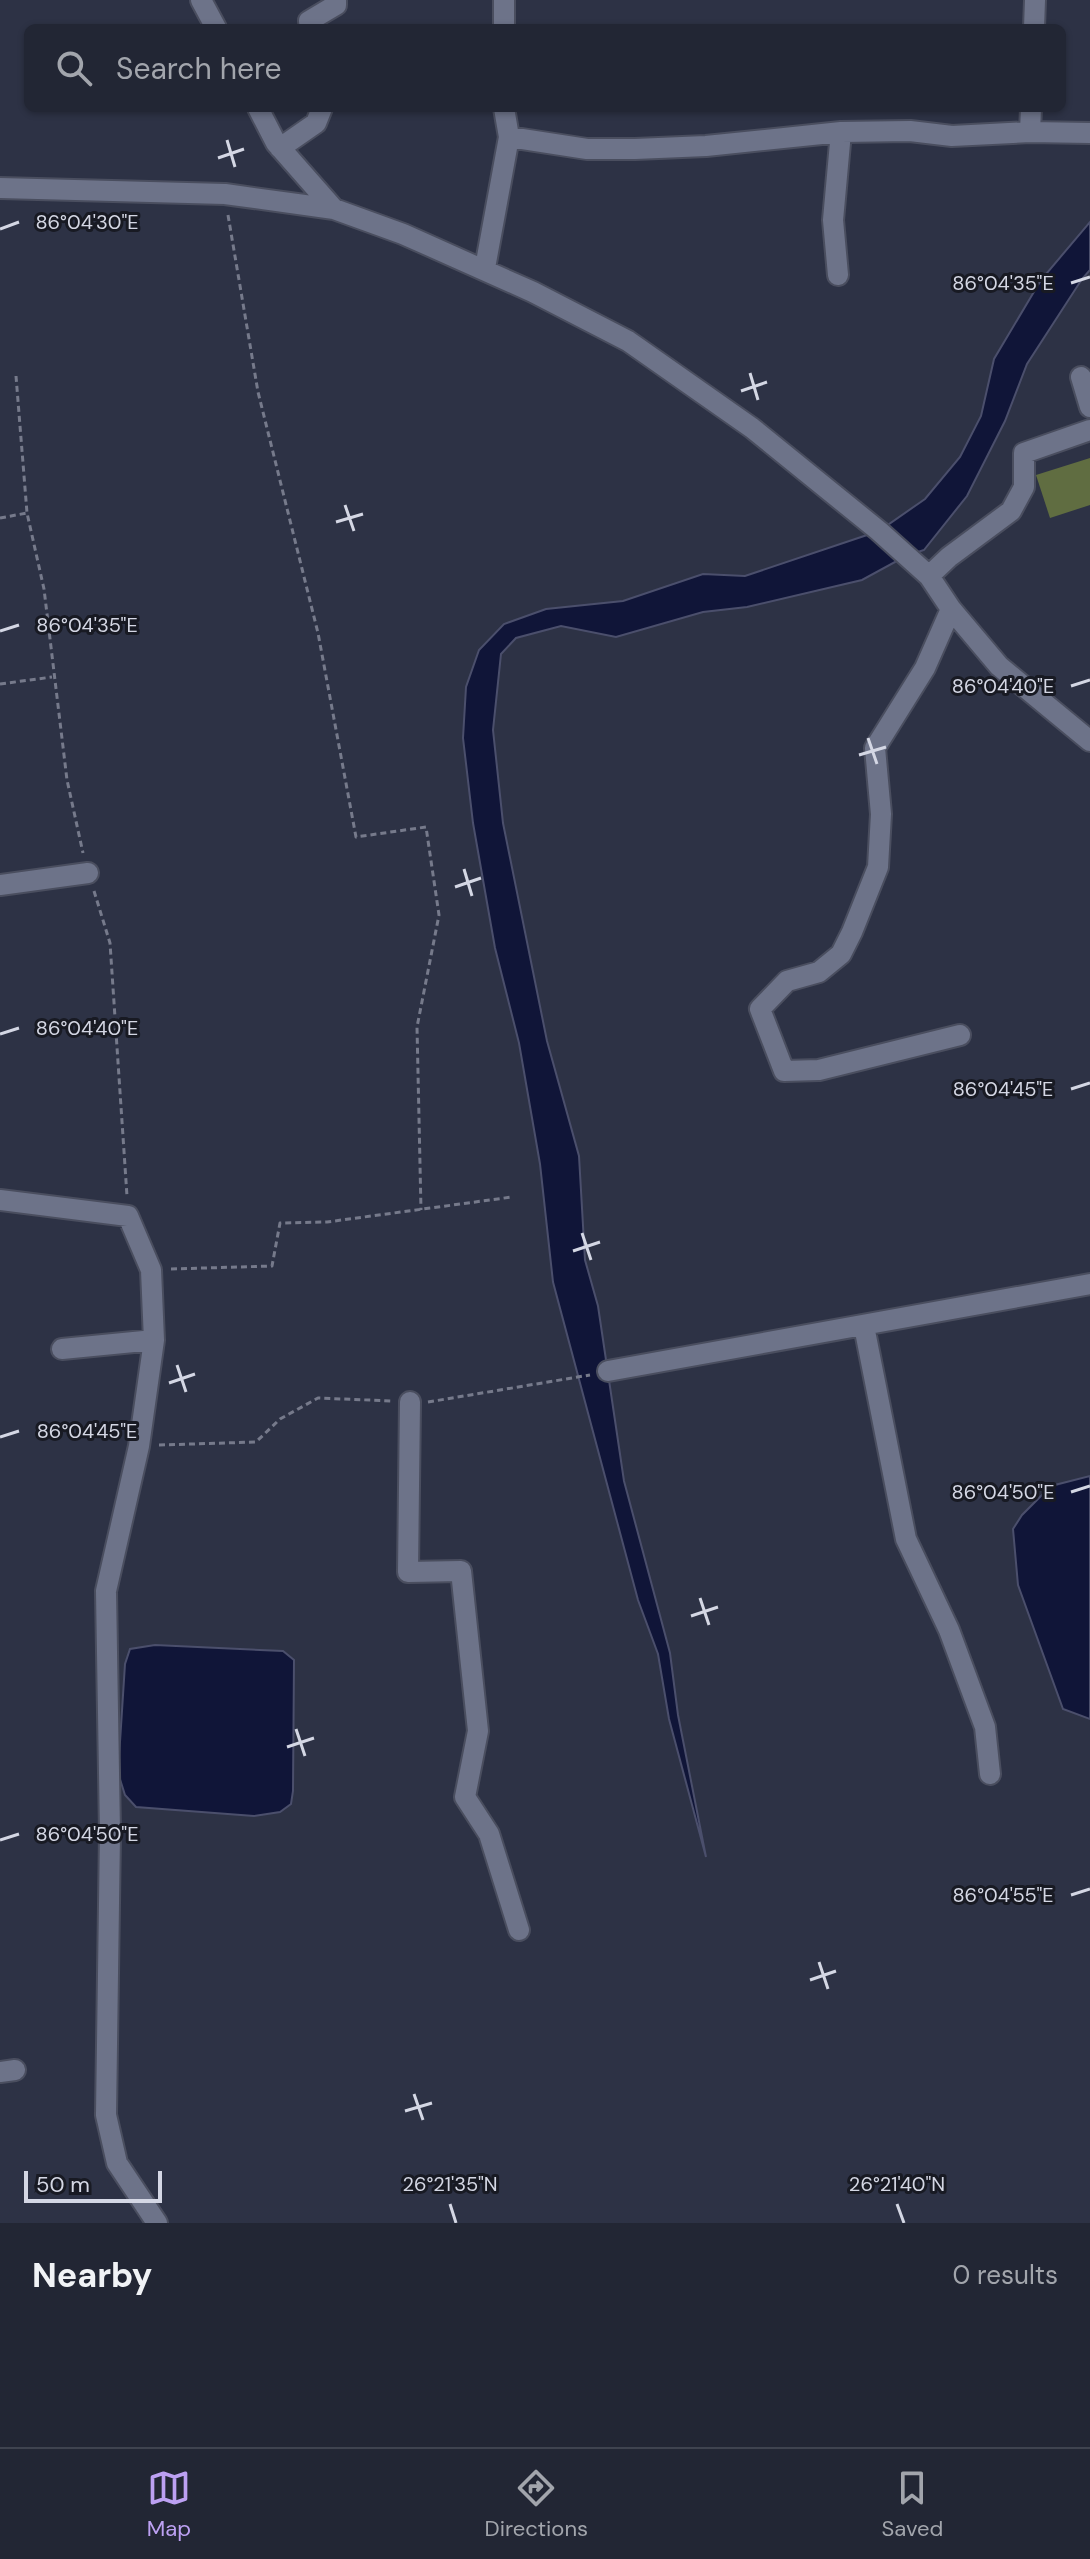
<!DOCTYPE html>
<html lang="en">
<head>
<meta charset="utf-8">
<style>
  body { margin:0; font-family:"DM Sans",sans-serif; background:#2e3240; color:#f1f3f6 }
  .scale { position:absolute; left:24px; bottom:20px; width:138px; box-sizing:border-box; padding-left:8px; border:4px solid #d4d7e4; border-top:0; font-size:22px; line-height:28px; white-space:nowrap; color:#d4d7e4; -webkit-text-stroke:6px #181a23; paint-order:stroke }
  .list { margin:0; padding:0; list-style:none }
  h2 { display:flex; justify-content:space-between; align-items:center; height:104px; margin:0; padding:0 32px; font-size:34px }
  h2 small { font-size:26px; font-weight:400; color:#a2a5ac }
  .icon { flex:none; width:44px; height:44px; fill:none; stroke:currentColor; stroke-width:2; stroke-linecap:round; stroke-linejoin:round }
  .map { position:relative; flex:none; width:1090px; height:2223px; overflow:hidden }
  .search { position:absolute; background:#222634; box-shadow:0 2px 6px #0004; left:24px; right:24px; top:24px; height:88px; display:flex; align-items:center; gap:20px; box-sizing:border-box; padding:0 28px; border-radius:12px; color:#a2a5ac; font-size:30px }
  .sheet { height:224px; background:#222634 }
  nav { display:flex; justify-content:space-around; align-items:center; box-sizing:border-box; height:112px; border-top:2px solid #3f434f; background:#222634; font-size:22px; color:#a2a5ac }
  nav a { display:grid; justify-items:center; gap:4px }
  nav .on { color:#bca0f2 }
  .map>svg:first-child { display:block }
  .water { fill:#101538; stroke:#4b4f6c; stroke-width:2 }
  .building { fill:#606d41 }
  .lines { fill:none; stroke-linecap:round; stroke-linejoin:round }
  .minor-casing { stroke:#4a4e5f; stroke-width:24 }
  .path { stroke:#767a8b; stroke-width:3; stroke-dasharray:6 4; stroke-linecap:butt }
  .minor { stroke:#6d7389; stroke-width:20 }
  .ticks { fill:none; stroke:#d4d7e4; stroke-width:3 }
  .ticks-label { font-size:20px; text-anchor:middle; fill:#d4d7e4; stroke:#181a23; stroke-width:6; stroke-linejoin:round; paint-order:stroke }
</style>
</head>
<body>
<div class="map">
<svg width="1090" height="2223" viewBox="0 0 1090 2223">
  <rect width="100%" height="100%" fill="#2d3245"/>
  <path class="water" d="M 1090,222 L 1090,270 L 1082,279 L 1027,364 L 1005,421 L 967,496 L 924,550 L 906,556 L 862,580 L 747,607 L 703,612 L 616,637 L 561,626 L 516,638 L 501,654 L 493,730 L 503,823 L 547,1041 L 579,1156 L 585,1260 L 598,1306 L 624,1481 L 670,1653 L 678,1715 L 706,1857 L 669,1719 L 658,1654 L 638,1600 L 553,1282 L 540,1164 L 519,1043 L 495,948 L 473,823 L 463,738 L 466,687 L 479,650 L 504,624 L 546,609 L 623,601 L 703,574 L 745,576 L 879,531 L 925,499 L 960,457 L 981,416 L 994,359 L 1041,280 Z
    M 1090,1476 L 1090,1719 L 1063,1709 L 1018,1585 L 1013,1529 L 1022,1515 L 1051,1486 Z
    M 155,1645 L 283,1651 L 294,1660 L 293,1791 L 291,1804 L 280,1812 L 254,1816 L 136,1807 L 125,1795 L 118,1773 L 125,1664 L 130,1649 Z"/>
  <path class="building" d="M 1090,458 L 1090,505 L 1050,518 L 1036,475 Z"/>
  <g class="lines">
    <g class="minor-casing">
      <path id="minor" d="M 201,0 L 216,28
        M 310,28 L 309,21 L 336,5 L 336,0
        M 504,28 L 504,0
        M 1034,28 L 1035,0
        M 258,108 L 276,143 L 334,209
        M 504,108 L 509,137
        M 1030,132 L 1090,133
        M 280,148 L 316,123 L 322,108
        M 0,188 L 225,194 L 334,209 L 403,234 L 533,292 L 628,341 L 752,428 L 879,531 L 929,576 L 951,609 L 999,666 L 1090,741
        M 485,268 L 509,137 L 587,149 L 635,149 L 706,146 L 841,132 L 910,131 L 952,136 L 1030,132 L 1031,108
        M 838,275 L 833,220 L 841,132
        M 1081,377 L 1090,407
        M 929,576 L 949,557 L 1011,511 L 1024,487 L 1024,453 L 1090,430
        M 951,609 L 925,668 L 875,748 L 881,814 L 878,867 L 852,932 L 841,954 L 819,972 L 787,981 L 760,1009 L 784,1071 L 819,1070 L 960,1035
        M 0,885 L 88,873
        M 0,1200 L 128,1216 L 151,1270 L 154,1340 L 139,1446 L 106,1591 L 110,1833 L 106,2115 L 117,2163 L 157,2223
        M 864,1326 L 906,1539 L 949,1630 L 985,1727 L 990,1774
        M 62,1349 L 154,1340
        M 608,1371 L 1090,1284
        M 410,1402 L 408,1572 L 461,1571 L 478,1731 L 465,1797 L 489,1834 L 519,1930
        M 0,2072 L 15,2070"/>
    </g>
    <path class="path" d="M 228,215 L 258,392 L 318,633 L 356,837 L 426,827 L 439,915 L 417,1027 L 421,1210
      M 16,376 L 27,513 L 44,589 L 67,780 L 83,853
      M 0,518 L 27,513
      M 0,684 L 52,677
      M 94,891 L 110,943 L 127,1196
      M 171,1269 L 272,1266 L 280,1223 L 327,1222 L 512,1197
      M 428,1402 L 590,1375
      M 159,1445 L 256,1442 L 280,1419 L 318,1398 L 392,1401"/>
    <use href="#minor" class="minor"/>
  </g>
  <path class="ticks" d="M 227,140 L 235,167M 218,158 L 244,149M 0,229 L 19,222M 1071,283 L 1090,277M 750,373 L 758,400M 741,391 L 767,382M 345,505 L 354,531M 336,522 L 363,514M 0,631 L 19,625M 1071,686 L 1090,680M 868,738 L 877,764M 859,755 L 886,747M 464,869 L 472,896M 455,887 L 481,878M 0,1034 L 19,1028M 1071,1089 L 1090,1083M 582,1233 L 591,1260M 573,1251 L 600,1242M 177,1365 L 186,1392M 169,1383 L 195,1374M 0,1437 L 19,1431M 1071,1492 L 1090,1486M 700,1598 L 709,1625M 691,1616 L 718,1607M 296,1729 L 305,1756M 287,1747 L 314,1738M 0,1840 L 19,1834M 1071,1895 L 1090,1889M 819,1962 L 828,1989M 810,1980 L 836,1971M 414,2094 L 423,2120M 405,2111 L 432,2103M 450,2204 L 456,2223M 897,2204 L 904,2223"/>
  <g class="ticks-label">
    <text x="87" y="229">86°04'30"E</text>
    <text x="1003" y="290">86°04'35"E</text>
    <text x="87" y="632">86°04'35"E</text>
    <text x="1003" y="693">86°04'40"E</text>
    <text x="87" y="1035">86°04'40"E</text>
    <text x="1003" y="1096">86°04'45"E</text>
    <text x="87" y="1438">86°04'45"E</text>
    <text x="1003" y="1499">86°04'50"E</text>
    <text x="87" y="1841">86°04'50"E</text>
    <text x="1003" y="1902">86°04'55"E</text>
    <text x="450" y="2191">26°21'35"N</text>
    <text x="897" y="2191">26°21'40"N</text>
  </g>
</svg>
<div class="scale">50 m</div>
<div class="search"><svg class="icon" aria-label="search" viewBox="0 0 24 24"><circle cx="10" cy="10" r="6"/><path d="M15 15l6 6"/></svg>Search here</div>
</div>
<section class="sheet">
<h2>Nearby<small>0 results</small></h2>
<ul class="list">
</ul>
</section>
<nav>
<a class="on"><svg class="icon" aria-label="map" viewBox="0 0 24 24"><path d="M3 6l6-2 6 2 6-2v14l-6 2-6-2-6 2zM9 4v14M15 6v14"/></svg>Map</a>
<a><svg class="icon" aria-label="directions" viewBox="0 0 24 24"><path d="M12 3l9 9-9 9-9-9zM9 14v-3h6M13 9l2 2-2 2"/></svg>Directions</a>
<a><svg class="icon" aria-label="saved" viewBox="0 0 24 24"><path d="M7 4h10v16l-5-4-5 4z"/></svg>Saved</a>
</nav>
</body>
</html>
